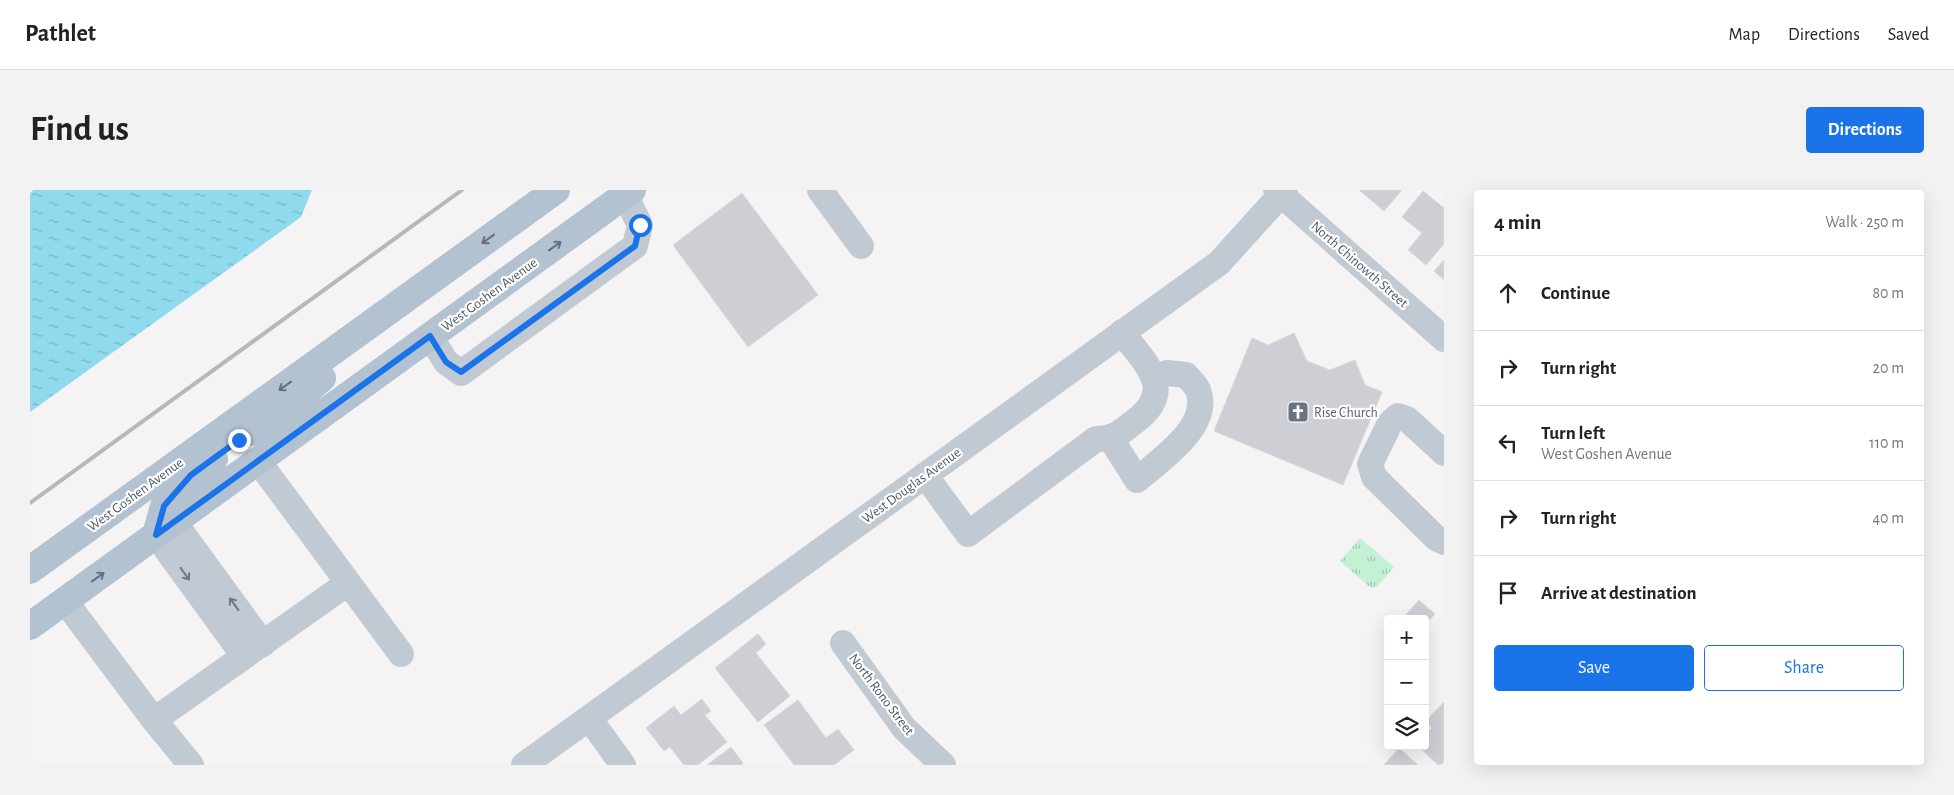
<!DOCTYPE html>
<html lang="en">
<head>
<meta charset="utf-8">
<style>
  body { margin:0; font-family:"Alegreya Sans",sans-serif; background:#f2f2f2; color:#222 }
  .controls { position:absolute; right:15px; bottom:15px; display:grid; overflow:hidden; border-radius:5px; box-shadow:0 5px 20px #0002 }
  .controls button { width:45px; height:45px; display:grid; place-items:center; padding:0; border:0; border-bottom:1px solid #e0e0e0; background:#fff; color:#222; font:25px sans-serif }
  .stop { position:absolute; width:15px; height:15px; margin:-11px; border:4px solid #1a73e8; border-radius:50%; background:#fff }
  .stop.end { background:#1a73e8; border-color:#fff; box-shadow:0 1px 5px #0008 }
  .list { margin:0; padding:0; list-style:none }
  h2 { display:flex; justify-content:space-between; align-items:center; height:65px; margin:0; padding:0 20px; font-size:21px }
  h2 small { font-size:16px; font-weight:400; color:#767676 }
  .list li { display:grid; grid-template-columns:32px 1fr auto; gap:15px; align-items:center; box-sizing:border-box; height:75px; padding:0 20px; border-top:1px solid #e0e0e0 }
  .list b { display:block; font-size:19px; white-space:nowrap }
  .list p { margin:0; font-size:16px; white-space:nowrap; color:#767676 }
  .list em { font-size:16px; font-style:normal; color:#767676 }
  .actions { display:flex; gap:10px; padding:15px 20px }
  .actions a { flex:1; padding:11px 0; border:1px solid #1a73e8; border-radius:5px; text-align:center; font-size:18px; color:#1a73e8 }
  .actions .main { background:#1a73e8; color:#fff }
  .icon { flex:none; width:28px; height:28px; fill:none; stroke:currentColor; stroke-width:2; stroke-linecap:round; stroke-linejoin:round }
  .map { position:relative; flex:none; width:1414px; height:575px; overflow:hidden; border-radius:5px }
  header { display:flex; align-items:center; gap:30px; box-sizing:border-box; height:70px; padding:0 25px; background:#fff; border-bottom:1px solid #e0e0e0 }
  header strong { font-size:24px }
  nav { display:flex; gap:28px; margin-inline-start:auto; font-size:18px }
  .intro { display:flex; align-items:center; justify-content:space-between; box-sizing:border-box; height:120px; padding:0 30px }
  h1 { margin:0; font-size:35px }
  .button { padding:12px 22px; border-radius:5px; background:#1a73e8; color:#fff; font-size:18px; font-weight:700 }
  main { display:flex; gap:30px; padding:0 30px }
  aside { flex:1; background:#fff; border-radius:5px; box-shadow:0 5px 20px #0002 }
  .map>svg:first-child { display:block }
  .park { fill:url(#park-tufts) }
  .water { fill:url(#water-ripples) }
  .building { fill:#cdcfd5; stroke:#d7d9de }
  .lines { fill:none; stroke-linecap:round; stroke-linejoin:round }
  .minor { stroke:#c1cad2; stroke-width:26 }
  .major { stroke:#b3c2d1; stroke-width:28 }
  .rail { stroke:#b5b8bd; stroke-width:4 }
  .oneway { stroke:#64717d }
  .oneway2 { stroke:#6e7983 }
  .route { stroke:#1a73e8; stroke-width:6 }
  .labels { text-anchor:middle; stroke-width:4.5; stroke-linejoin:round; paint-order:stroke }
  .street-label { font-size:14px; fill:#4a5661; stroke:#fff }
  .worship-label { font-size:14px; fill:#5b616d; stroke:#fff; text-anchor:start }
</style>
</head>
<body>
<header>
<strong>Pathlet</strong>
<nav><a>Map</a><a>Directions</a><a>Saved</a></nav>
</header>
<div class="intro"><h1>Find us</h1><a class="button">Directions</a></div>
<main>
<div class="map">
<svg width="1414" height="575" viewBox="0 0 1414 575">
  <defs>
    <pattern id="park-tufts" width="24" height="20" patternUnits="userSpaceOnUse" patternTransform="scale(1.25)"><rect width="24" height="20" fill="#c3f1d5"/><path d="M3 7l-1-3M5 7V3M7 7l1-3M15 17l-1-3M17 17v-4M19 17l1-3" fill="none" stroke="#a0c6b0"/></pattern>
    <pattern id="water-ripples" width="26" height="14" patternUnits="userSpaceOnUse" patternTransform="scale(1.25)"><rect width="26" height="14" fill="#90daee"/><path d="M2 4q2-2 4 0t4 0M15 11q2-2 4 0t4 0" fill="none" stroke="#78b4c4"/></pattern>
  </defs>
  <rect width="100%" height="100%" fill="#f5f3f3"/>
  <path class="park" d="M 1330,348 L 1364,377 L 1347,397 L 1341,398 L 1310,371 Z"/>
  <path class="water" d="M 0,0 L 282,0 L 271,27 L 0,222 Z"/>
  <path class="building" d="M 1329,0 L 1372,0 L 1354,21 Z
    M 1393,1 L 1414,18 L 1414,54 L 1396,75 L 1378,60 L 1392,43 L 1372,27 Z
    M 712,3 L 788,105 L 718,157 L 643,55 Z
    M 1414,70 L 1414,90 L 1404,81 Z
    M 1264,143 L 1277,171 L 1300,180 L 1325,170 L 1335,195 L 1352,202 L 1313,295 L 1184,241 L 1222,148 L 1238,155 Z
    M 1389,410 L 1405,424 L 1395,435 L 1395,429 L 1372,429 Z
    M 728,444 L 736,454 L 726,463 L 760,506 L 728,532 L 685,478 Z
    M 672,509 L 681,521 L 675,525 L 697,552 L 668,575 L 654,575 L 640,557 L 634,561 L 616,538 L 644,516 L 651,525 Z
    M 768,510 L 796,548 L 808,539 L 824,560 L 804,575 L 764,575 L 734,535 Z
    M 1414,512 L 1414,575 L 1408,575 L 1388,556 L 1395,556 L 1395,545 L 1402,538 L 1395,532 Z
    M 701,557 L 713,573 L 711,575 L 677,575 Z
    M 1369,558 L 1388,575 L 1354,575 Z"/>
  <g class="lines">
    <path class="minor" d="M 790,0 L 831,56
      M 1246,0 L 1414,149
      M 400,146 L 416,172 L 431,183 L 605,56 L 610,35 L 595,5
      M 1081,249 L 1107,290 C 1130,270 1182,236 1168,200 C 1166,195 1159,189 1156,185 L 1137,183 L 1125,188
      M 1414,263 L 1377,229 L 1368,226 L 1360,233 L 1340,274 L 1344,287 L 1406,348 L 1414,352
      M 228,271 L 371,464
      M 895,285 L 938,344 L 1066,249 C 1084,249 1090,243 1104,232 C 1148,200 1115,174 1092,142
      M 144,332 L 233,454
      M 126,345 L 214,466
      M 35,411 L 124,530 L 161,575
      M 813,453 L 874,538 L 913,575
      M 559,528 L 593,575
      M 124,530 L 318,393
      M 494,575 L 1189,73 L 1255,0"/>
    <path class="major" d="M 221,242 L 260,216 L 292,188
      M 126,345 L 134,316 L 161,285 L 184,269
      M 0,380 L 526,0
      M 0,436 L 602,0"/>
    <path class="rail" d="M 0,313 L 432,0"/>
  </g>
  <defs><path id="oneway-shaft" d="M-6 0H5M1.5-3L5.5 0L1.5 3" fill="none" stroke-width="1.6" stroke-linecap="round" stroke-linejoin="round" transform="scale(1.25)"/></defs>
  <g class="oneway">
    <use href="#oneway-shaft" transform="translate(458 49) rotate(144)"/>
    <use href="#oneway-shaft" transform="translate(525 56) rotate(-36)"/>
    <use href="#oneway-shaft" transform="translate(255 196) rotate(144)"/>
    <use href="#oneway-shaft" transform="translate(68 387) rotate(-36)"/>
  </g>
  <g class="oneway2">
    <use href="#oneway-shaft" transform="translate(155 384) rotate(54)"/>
    <use href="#oneway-shaft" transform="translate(204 414) rotate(-126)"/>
  </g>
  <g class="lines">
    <path class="route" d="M 209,250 L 161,285 L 134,316 L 126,345 L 400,146 L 416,172 L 431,182 L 605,56 L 610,35"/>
  </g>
  <defs>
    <g id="church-square" transform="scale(1.125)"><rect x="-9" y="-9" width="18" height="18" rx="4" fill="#6b7280" stroke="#fff"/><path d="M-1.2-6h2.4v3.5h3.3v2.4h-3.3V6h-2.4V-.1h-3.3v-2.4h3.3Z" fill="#fff"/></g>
  </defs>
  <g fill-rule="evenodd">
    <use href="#church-square" x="1268" y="222"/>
  </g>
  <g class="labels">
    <g class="street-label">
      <text transform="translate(1330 74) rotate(41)" y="5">North Chinowth Street</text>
      <text transform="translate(459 104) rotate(-36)" y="5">West Goshen Avenue</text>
      <text transform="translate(881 295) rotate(-36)" y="5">West Douglas Avenue</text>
      <text transform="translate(105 304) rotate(-36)" y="5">West Goshen Avenue</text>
      <text transform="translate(852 504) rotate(53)" y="5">North Rono Street</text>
    </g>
    <g class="worship-label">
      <text x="1284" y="227">Rise Church</text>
    </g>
  </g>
</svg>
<div class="controls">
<button>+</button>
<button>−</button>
<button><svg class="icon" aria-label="layers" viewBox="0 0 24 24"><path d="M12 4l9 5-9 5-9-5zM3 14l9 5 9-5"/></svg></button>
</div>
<div class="stop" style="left:610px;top:35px"></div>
<div class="stop end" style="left:209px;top:250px"></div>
</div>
<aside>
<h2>4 min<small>Walk · 250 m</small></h2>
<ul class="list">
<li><svg class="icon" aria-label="ahead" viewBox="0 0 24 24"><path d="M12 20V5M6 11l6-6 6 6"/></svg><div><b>Continue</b></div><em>80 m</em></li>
<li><svg class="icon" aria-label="right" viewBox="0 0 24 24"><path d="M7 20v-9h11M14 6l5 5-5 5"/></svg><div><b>Turn right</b></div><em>20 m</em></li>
<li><svg class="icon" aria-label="left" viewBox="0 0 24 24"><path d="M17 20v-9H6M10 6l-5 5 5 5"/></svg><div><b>Turn left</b><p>West Goshen Avenue</p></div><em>110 m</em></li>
<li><svg class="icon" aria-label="right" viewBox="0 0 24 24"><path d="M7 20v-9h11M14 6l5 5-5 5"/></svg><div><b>Turn right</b></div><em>40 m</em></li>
<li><svg class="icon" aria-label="arrive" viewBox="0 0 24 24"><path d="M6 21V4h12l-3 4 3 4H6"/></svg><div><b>Arrive at destination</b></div></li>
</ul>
<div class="actions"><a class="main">Save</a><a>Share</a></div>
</aside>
</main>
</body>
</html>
